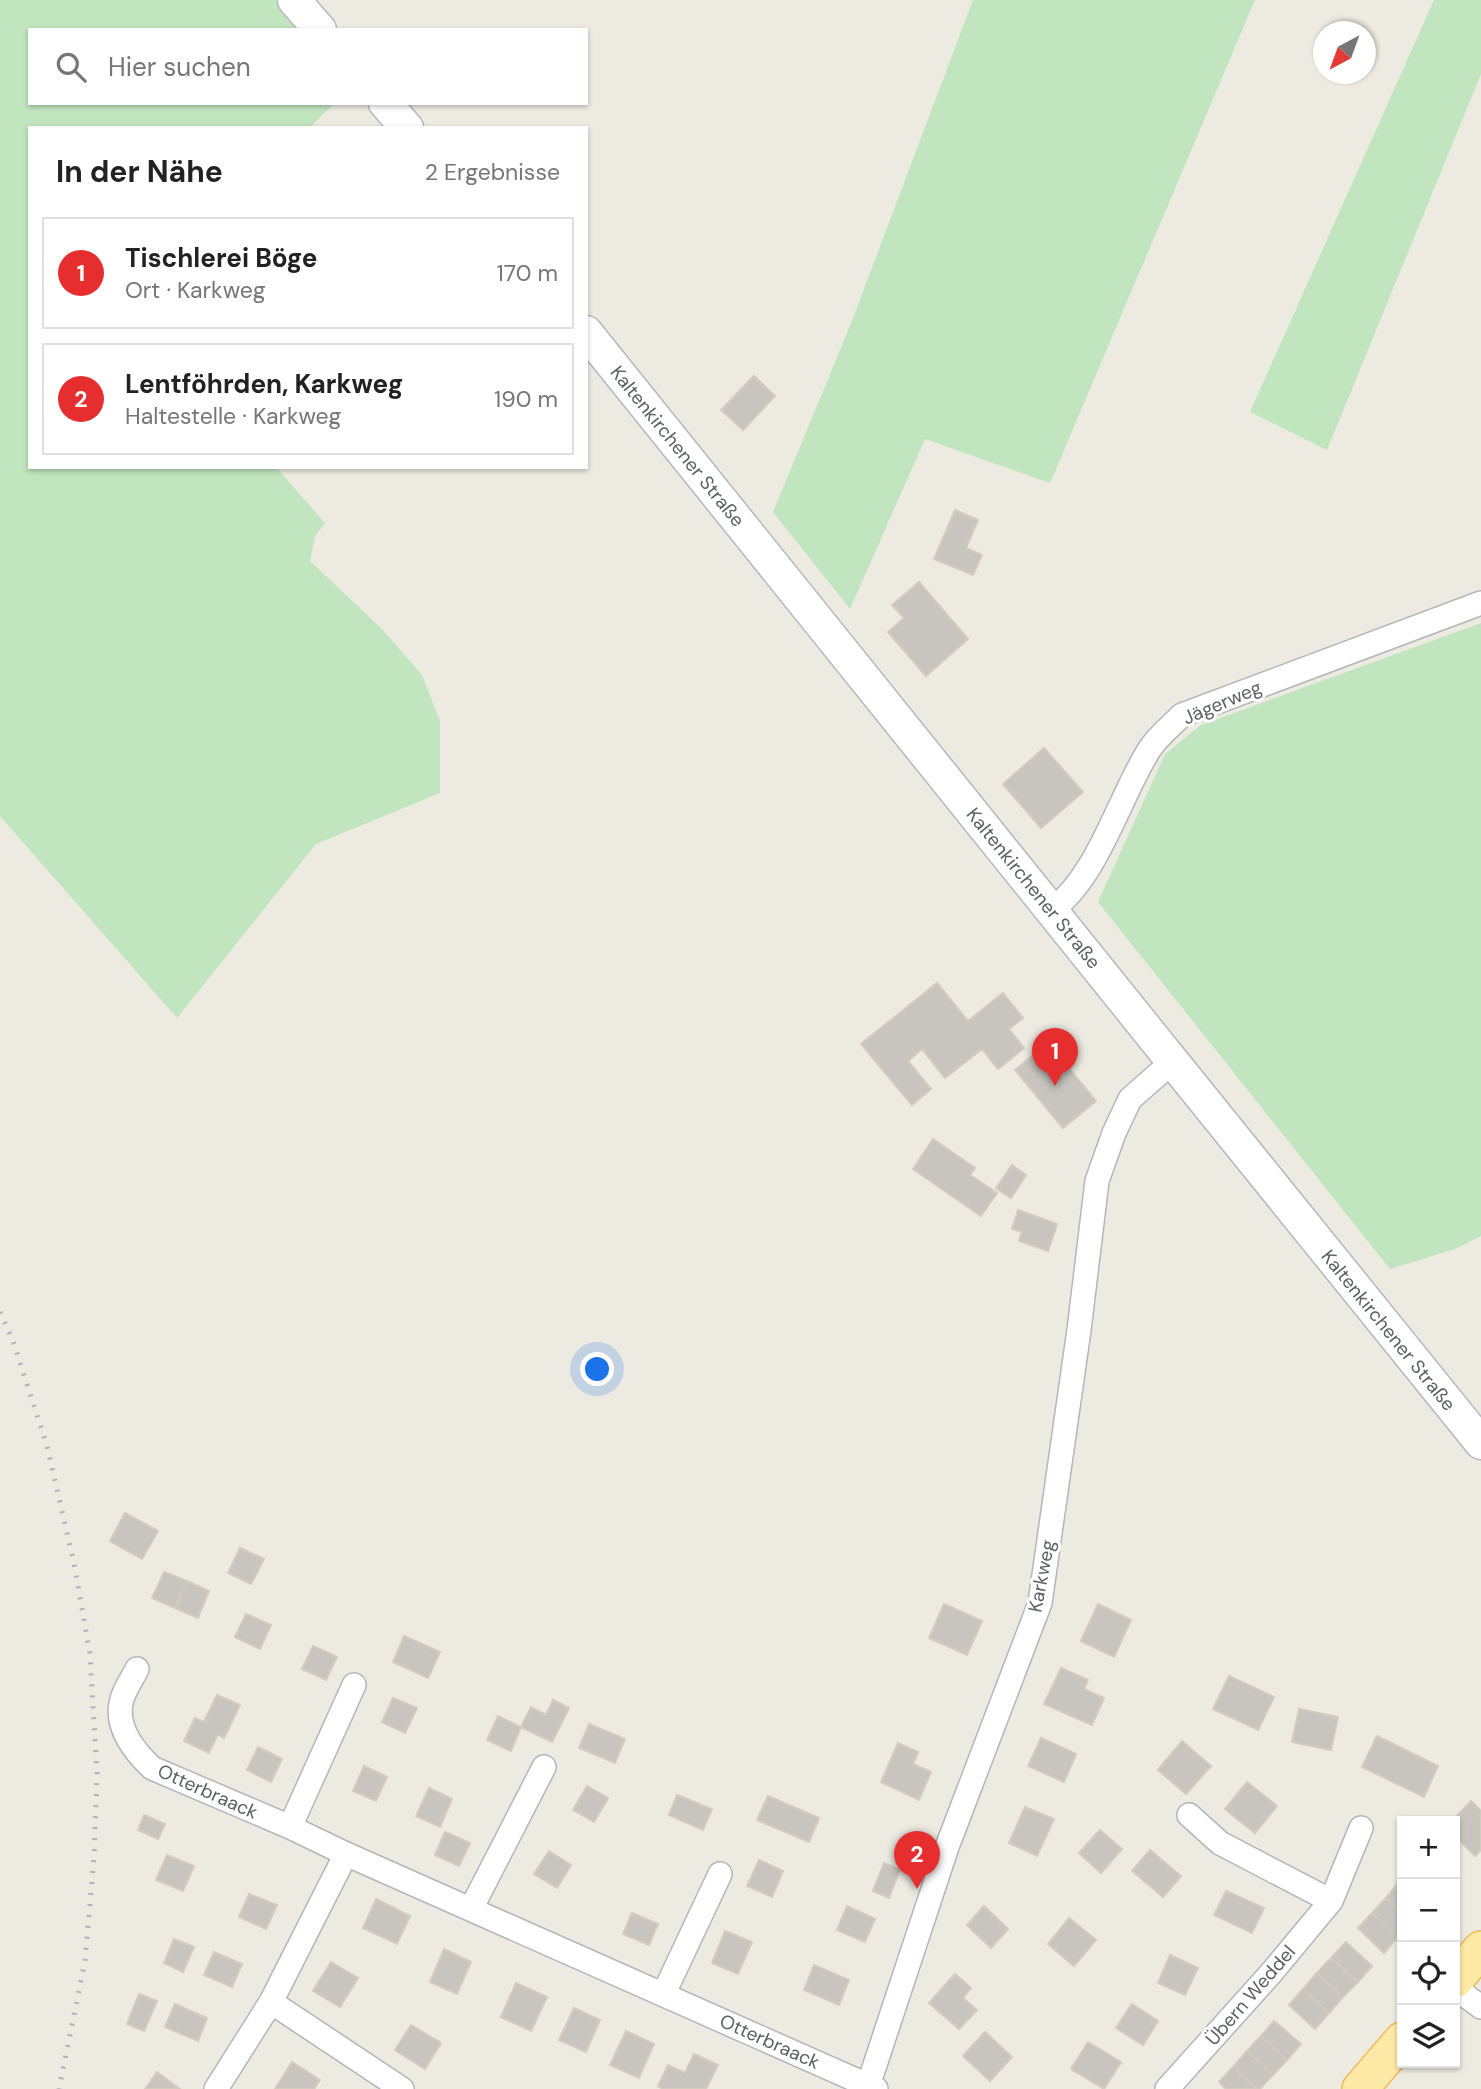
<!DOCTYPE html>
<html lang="de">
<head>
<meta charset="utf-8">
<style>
  body { margin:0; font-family:"DM Sans",sans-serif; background:#f6f6f6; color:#222 }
  .controls { position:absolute; right:21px; bottom:21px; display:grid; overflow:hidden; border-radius:0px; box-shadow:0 2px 5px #0004 }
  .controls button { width:63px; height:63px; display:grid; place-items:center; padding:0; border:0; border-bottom:2px solid #e0e0e0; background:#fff; color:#222; font:35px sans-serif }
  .compass { position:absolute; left:1313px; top:21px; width:63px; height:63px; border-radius:50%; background:#fff; box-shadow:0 2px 5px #0004; rotate:221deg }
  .you { position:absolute; left:598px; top:1370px; width:24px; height:24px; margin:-18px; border:5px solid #fff; border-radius:50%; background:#1a73e8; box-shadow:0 0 0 10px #1a73e833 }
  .badge { display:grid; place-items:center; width:46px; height:46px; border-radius:50%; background:#e72e2e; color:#fff; font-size:23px; font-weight:700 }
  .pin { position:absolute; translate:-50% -58px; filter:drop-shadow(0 2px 4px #0008) }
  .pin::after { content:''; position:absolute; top:37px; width:24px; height:21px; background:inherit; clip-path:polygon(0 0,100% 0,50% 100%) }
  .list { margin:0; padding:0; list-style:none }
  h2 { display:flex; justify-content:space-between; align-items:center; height:91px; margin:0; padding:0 28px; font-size:30px }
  h2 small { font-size:23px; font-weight:400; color:#767676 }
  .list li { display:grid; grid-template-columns:46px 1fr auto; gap:21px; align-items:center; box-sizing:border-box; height:112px; margin:0 14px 14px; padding:0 14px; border:2px solid #e0e0e0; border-radius:0px }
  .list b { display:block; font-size:26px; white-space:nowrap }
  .list p { margin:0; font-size:23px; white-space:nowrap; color:#767676 }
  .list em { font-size:23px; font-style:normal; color:#767676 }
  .icon { flex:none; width:38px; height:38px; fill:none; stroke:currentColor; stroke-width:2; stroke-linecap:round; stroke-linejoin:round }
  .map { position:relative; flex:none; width:1481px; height:2089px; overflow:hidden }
  .search { position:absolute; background:#fff; box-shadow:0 2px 5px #0004; left:28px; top:28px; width:560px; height:77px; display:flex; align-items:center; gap:18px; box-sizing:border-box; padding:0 24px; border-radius:0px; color:#767676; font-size:26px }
  .panel { position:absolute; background:#fff; box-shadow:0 2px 5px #0004; left:28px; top:126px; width:560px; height:343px; border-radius:0px }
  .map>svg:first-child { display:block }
  .green { fill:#c1e5be }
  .building { fill:#c8c5bf; stroke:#d2cbc0; stroke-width:2 }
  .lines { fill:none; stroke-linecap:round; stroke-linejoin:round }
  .street-casing { stroke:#b3b6b9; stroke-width:26 }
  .secondary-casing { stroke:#b4b8bd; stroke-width:35 }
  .primary-casing { stroke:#f0b958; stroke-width:38 }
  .street { stroke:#fff; stroke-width:23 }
  .secondary { stroke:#fff; stroke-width:32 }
  .primary { stroke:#fee9a6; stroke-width:35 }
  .rail { stroke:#b1b2b3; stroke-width:5; stroke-dasharray:2 9; stroke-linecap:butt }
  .labels { text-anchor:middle; stroke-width:6; stroke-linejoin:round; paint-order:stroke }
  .street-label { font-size:19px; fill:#5a5f63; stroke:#fff }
</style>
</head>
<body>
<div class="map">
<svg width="1481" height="2089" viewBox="0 0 1481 2089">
  <rect width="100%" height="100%" fill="#edeae2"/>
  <path class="green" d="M 0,0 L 277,0 L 302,30 L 30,30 L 30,103 L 335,103 L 309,128 L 30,128 L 30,467 L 276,467 L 325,523 L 315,536 L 310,561 L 382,629 L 422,675 L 440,721 L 440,793 L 316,844 L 177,1018 L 0,816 Z
    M 973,0 L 1255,0 L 1050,483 L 925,439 L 850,609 L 773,512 L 850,326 Z
    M 1434,0 L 1481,0 L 1481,74 L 1327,450 L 1250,412 Z
    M 1481,623 L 1481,1236 L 1455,1249 L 1390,1269 L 1098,902 L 1165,754 L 1201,725 Z"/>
  <path class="building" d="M 754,376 L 775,396 L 743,430 L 721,410 Z
    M 955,510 L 978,520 L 966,548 L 982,555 L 973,575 L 934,559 Z
    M 919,582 L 968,639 L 926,676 L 888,632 L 904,618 L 892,605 Z
    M 1044,748 L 1083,792 L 1041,828 L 1003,784 Z
    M 937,983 L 968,1021 L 1003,993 L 1023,1018 L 1009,1029 L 1024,1048 L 998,1069 L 982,1049 L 945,1078 L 922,1049 L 908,1061 L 931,1089 L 912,1105 L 861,1044 Z
    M 1048,1043 L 1096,1101 L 1063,1128 L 1015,1070 Z
    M 933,1139 L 975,1168 L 970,1175 L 997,1193 L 981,1216 L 913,1169 Z
    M 1012,1165 L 1026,1175 L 1011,1198 L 996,1188 Z
    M 1018,1210 L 1057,1224 L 1048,1251 L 1019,1241 L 1022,1232 L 1012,1229 Z
    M 125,1513 L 158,1531 L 142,1559 L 110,1541 Z
    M 240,1548 L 264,1559 L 251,1584 L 228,1573 Z
    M 164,1572 L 187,1581 L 175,1608 L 152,1598 Z
    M 187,1581 L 209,1591 L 198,1618 L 175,1608 Z
    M 944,1604 L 982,1621 L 967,1655 L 929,1638 Z
    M 1098,1604 L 1131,1620 L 1114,1657 L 1081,1641 Z
    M 246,1614 L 271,1625 L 260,1649 L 235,1637 Z
    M 404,1636 L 440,1652 L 428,1678 L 393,1662 Z
    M 313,1646 L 337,1657 L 326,1680 L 302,1669 Z
    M 1061,1668 L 1088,1680 L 1084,1689 L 1104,1698 L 1092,1725 L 1044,1704 Z
    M 1229,1676 L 1274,1697 L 1258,1730 L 1213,1709 Z
    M 217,1695 L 240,1705 L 224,1738 L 218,1734 L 209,1753 L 184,1741 L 195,1718 L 204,1722 Z
    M 393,1698 L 417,1708 L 405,1733 L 382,1722 Z
    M 553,1700 L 569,1708 L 552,1742 L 521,1727 L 531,1707 L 546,1715 Z
    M 1299,1709 L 1338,1717 L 1331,1750 L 1292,1742 Z
    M 498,1716 L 521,1727 L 511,1751 L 487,1740 Z
    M 589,1724 L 625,1739 L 615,1763 L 579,1748 Z
    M 1377,1736 L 1438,1766 L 1424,1797 L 1362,1767 Z
    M 1041,1738 L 1076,1754 L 1064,1782 L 1028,1766 Z
    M 1182,1741 L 1211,1766 L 1186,1794 L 1158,1770 Z
    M 898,1743 L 918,1752 L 913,1764 L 931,1772 L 919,1800 L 881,1782 Z
    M 258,1747 L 282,1759 L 271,1782 L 247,1770 Z
    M 364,1766 L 387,1777 L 376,1801 L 353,1791 Z
    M 1247,1782 L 1277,1806 L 1255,1833 L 1225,1809 Z
    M 587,1786 L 608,1798 L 594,1822 L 573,1810 Z
    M 429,1788 L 452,1799 L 440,1827 L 416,1816 Z
    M 677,1795 L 712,1809 L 703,1830 L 669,1815 Z
    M 768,1796 L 819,1818 L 809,1842 L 757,1820 Z
    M 1471,1801 L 1481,1811 L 1481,1850 L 1475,1856 L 1455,1836 L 1455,1821 L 1452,1821 Z
    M 1025,1807 L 1054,1819 L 1037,1856 L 1009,1843 Z
    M 144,1815 L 165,1824 L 158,1839 L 138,1830 Z
    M 1100,1830 L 1122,1849 L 1101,1873 L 1079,1853 Z
    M 445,1832 L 470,1843 L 459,1866 L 435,1855 Z
    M 1150,1850 L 1181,1876 L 1163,1897 L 1132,1871 Z
    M 549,1851 L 571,1865 L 557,1888 L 534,1874 Z
    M 167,1855 L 194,1866 L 183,1891 L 156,1880 Z
    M 759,1860 L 783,1871 L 772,1897 L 747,1886 Z
    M 884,1863 L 900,1870 L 889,1898 L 873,1891 Z
    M 1399,1882 L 1402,1885 L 1402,1913 L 1386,1898 Z
    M 1226,1891 L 1264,1908 L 1252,1933 L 1214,1915 Z
    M 249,1894 L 277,1905 L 266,1929 L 239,1917 Z
    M 1386,1898 L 1402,1913 L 1402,1932 L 1398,1937 L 1372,1913 Z
    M 376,1899 L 410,1916 L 397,1944 L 363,1928 Z
    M 847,1906 L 875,1919 L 865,1942 L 837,1930 Z
    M 984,1906 L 1008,1929 L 991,1948 L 967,1925 Z
    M 632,1913 L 658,1924 L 649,1945 L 623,1934 Z
    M 1372,1913 L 1398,1937 L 1384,1953 L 1358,1928 Z
    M 1069,1918 L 1096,1940 L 1074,1966 L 1048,1944 Z
    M 725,1931 L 752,1942 L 738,1974 L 712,1963 Z
    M 174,1939 L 194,1947 L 183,1972 L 164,1963 Z
    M 1346,1942 L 1372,1966 L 1358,1982 L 1331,1958 Z
    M 444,1949 L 471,1962 L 457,1994 L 430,1982 Z
    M 214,1952 L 242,1964 L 232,1987 L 204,1975 Z
    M 1170,1955 L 1198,1968 L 1185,1995 L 1158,1983 Z
    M 1331,1958 L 1358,1982 L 1343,1997 L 1317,1973 Z
    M 331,1962 L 358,1978 L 340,2007 L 313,1991 Z
    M 814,1965 L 849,1980 L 839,2005 L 804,1990 Z
    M 1317,1973 L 1343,1997 L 1329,2013 L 1303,1989 Z
    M 955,1974 L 971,1988 L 963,1998 L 977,2010 L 959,2029 L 929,2003 Z
    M 516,1983 L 547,1997 L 531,2031 L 501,2017 Z
    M 1303,1989 L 1329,2013 L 1315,2029 L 1289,2005 Z
    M 139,1994 L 157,2001 L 144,2031 L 127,2024 Z
    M 175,2004 L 207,2018 L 198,2041 L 165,2027 Z
    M 1132,2004 L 1158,2021 L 1143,2045 L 1116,2028 Z
    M 574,2008 L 600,2020 L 586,2052 L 559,2040 Z
    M 1274,2021 L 1301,2044 L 1287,2060 L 1261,2036 Z
    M 411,2025 L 441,2043 L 425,2069 L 395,2050 Z
    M 626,2031 L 654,2044 L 639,2078 L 610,2065 Z
    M 985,2032 L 1012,2057 L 990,2081 L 963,2056 Z
    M 1261,2036 L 1287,2060 L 1273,2075 L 1247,2051 Z
    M 1088,2042 L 1121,2062 L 1104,2089 L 1071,2069 Z
    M 1247,2051 L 1273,2075 L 1260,2089 L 1257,2089 L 1233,2067 Z
    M 694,2054 L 718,2065 L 706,2089 L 663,2089 L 658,2086 L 668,2065 L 685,2073 Z
    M 292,2062 L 320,2080 L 314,2089 L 275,2089 Z
    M 1233,2067 L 1257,2089 L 1226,2089 L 1219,2082 Z
    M 157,2072 L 180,2089 L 145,2089 Z"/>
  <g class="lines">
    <g class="street-casing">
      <path id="street" d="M 1052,910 C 1098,876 1119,798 1149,750 C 1157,737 1171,726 1182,715 L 1481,603
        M 137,1669 C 132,1679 125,1689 122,1699 C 114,1726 134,1751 152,1768 L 290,1827 L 346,1854 L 876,2089
        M 1189,1815 L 1220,1843 L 1331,1901
        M 290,1827 L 354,1685
        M 471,1909 L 544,1767
        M 1455,1988 L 1481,2007
        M 664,1993 L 720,1874
        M 271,2002 L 402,2089
        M 216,2089 L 271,2002 L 346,1854
        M 867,2089 L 947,1847 L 1040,1603 L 1079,1330 L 1097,1181 L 1114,1133 L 1130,1099 L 1172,1062
        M 1167,2089 L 1272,1972 L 1331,1901 L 1361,1828"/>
    </g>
    <g class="secondary-casing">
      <path id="secondary" d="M 294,0 L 320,30
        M 385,103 L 407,128
        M 586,332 C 885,702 1181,1074 1481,1443"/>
    </g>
    <g class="primary-casing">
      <path id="primary" d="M 1455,1980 L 1481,1949
        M 1360,2089 L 1402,2040"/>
    </g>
    <use href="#street" class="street"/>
    <use href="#secondary" class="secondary"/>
    <use href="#primary" class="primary"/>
    <path class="rail" d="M 0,1312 L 13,1341 L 47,1446 L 74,1563 L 90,1654 L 97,1773 L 94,1857 L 85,1961 L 59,2089"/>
  </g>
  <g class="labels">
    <g class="street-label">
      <text transform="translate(678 446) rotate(51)" y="7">Kaltenkirchener Straße</text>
      <text transform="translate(1222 702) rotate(-23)" y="7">Jägerweg</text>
      <text transform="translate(1034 888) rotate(51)" y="7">Kaltenkirchener Straße</text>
      <text transform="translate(1389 1330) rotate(51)" y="7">Kaltenkirchener Straße</text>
      <text transform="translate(1041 1576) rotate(-79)" y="7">Karkweg</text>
      <text transform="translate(208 1791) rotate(24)" y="7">Otterbraack</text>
      <text transform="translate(1250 1995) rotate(-49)" y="7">Übern Weddel</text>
      <text transform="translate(770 2041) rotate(24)" y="7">Otterbraack</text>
    </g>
  </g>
</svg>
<div class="controls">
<button>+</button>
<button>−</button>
<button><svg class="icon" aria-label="locate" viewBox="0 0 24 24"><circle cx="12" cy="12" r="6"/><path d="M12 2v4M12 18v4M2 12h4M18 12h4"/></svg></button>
<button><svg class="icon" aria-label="layers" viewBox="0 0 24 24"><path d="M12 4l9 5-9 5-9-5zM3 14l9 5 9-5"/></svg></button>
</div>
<svg class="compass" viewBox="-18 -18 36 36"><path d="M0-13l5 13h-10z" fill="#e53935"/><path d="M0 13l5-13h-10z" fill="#767676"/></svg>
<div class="you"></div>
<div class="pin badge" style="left:1055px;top:1086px">1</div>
<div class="pin badge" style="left:917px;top:1889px">2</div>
<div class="search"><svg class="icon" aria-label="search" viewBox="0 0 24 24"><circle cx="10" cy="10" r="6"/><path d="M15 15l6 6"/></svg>Hier suchen</div>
<section class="panel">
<h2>In der Nähe<small>2 Ergebnisse</small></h2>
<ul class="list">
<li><span class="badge">1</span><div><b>Tischlerei Böge</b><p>Ort · Karkweg</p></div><em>170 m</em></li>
<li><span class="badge">2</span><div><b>Lentföhrden, Karkweg</b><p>Haltestelle · Karkweg</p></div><em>190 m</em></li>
</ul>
</section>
</div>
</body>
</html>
